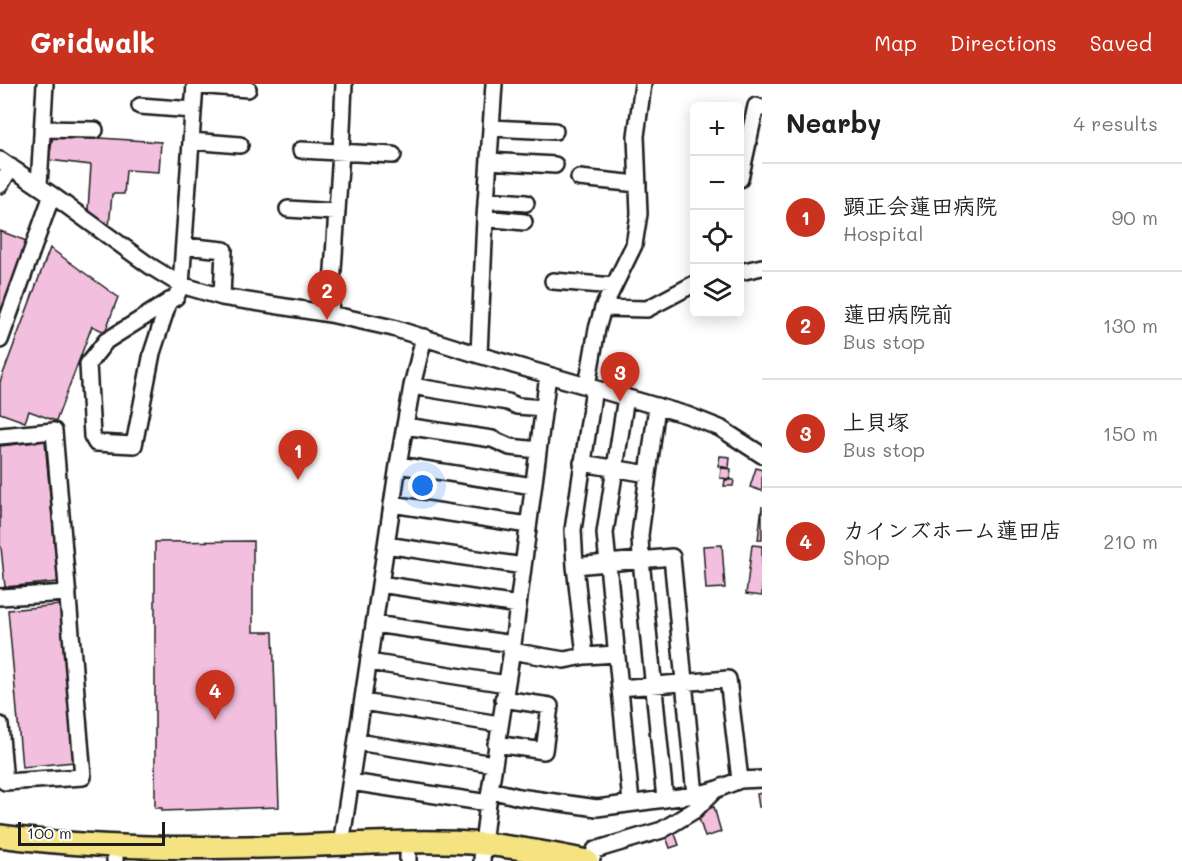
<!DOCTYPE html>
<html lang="en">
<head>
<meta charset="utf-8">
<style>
  body { margin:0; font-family:Mali,"Klee One",sans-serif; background:#f2f2f2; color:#202124 }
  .controls { position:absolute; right:18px; top:18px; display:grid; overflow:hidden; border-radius:9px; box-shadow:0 3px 15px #0003 }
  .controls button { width:54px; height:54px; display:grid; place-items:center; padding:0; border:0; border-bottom:2px solid #e0e0e0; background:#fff; color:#202124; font:30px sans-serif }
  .scale { position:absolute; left:18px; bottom:15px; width:147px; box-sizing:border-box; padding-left:6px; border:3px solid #1c1c1c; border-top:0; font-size:16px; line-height:21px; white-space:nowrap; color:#1c1c1c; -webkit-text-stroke:4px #fff; paint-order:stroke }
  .you { position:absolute; left:423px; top:402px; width:21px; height:21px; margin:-15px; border:4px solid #fff; border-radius:50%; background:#1a73e8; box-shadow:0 0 0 9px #1a73e833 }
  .badge { display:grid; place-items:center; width:39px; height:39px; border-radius:50%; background:#c8321e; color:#fff; font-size:20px; font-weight:700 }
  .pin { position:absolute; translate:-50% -50px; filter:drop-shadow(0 2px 3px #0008) }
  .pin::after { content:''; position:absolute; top:32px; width:21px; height:18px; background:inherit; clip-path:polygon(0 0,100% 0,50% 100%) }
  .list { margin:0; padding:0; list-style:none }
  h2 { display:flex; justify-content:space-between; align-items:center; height:78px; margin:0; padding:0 24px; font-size:26px }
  h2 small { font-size:20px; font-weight:400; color:#757577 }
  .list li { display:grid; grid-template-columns:39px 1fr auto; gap:18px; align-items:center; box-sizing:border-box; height:108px; padding:0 24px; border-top:2px solid #e0e0e0 }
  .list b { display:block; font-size:22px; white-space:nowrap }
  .list p { margin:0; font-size:20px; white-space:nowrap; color:#757577 }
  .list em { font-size:20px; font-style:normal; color:#757577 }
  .icon { flex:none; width:33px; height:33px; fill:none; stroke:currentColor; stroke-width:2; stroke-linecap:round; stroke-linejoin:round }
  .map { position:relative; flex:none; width:762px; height:777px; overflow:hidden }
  header { display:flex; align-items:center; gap:36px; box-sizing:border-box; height:84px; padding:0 30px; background:#c8321e; color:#fff }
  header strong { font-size:28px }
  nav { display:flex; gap:33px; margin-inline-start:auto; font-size:21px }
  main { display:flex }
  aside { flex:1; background:#fff }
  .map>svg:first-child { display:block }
  .building { fill:#f2bfde; stroke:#1c1c1c; stroke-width:1.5 }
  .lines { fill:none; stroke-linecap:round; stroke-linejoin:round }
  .minor-casing { stroke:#1c1c1c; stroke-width:20 }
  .highway-casing { stroke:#1c1c1c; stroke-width:26 }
  .minor { stroke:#fff; stroke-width:15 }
  .highway { stroke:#f5e382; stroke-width:21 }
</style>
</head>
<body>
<header>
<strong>Gridwalk</strong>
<nav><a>Map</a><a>Directions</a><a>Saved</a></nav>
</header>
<main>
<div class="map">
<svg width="762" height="777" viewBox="0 0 762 777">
  <rect width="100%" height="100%" fill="#fff"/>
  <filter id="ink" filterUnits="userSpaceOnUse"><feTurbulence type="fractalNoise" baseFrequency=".0167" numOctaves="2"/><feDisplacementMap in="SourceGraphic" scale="12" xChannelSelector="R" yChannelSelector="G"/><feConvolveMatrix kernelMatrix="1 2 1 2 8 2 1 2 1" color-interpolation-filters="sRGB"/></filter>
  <g filter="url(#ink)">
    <path class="building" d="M 53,51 L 161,58 L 159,88 L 126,86 L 124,110 L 112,110 L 109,143 L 88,126 L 91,81 L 49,76 Z
      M 0,147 L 29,158 L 0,235 Z
      M 50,164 L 118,213 L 105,248 L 92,242 L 56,337 L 29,327 L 25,338 L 0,329 L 0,298 Z
      M 45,357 L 58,498 L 5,503 L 1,463 L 0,463 L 0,362 Z
      M 720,372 L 730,373 L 729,384 L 718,382 Z
      M 721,384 L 731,385 L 730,395 L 720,394 Z
      M 756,384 L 762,386 L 762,407 L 750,403 Z
      M 725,396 L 734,396 L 733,402 L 724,402 Z
      M 762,422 L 762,456 L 758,456 Z
      M 253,457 L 253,548 L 273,548 L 279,723 L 162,727 L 162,724 L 155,724 L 155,458 Z
      M 722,461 L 725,504 L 706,505 L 703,462 Z
      M 752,461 L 762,462 L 762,512 L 746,510 Z
      M 60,521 L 74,678 L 22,683 L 8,526 Z
      M 762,709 L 762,723 L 759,723 L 757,710 Z
      M 714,723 L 721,748 L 705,753 L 697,728 Z
      M 674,747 L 679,761 L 670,764 L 665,750 Z"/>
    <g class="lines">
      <g class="minor-casing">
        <path id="minor" d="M 195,1 L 248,5
          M 140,22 L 193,26
          M 491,44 L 555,47
          M 42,45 L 95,46
          M 191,57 L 240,61
          M 301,66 L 393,71
          M 0,76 L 52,111 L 150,182 L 181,201 L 222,213 L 330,230 L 393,244 L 479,271 L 687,331 L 720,344 L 762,371
          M 489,77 L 555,81
          M 579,94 L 638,100
          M 740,95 L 756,22 L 762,24
          M 0,101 L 11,83
          M 39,101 L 45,0
          M 486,116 L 526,119
          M 288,125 L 336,128
          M 485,134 L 524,138
          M 184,162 L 224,166 L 222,213
          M 740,188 L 762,183
          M 553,197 L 614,202
          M 169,217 L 152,269 L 134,361 L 96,359 L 92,352 L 88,280 L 106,257 L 176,213 L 181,201 L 195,0
          M 603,224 L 647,225 L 694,200
          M 330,230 L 341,68 L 344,0
          M 0,256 L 52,111
          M 479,271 L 485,134 L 494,0
          M 412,302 L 508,318 L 517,322 L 544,324
          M 587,302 L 597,245 L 603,224 L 634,161 L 639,130 L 636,52 L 643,0
          M 626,313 L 605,449 L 631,719
          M 657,322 L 640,451 L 641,476 L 665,715
          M 405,342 L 492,355 L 510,363 L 538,366
          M 0,352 L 54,347 L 83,693 L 5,698 L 0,641
          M 582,379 L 648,390
          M 398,381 L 533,402
          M 392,420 L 528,441
          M 386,461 L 523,482
          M 575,482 L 672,473 L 695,711
          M 380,500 L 518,521
          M 0,513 L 68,509
          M 374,540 L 513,560
          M 511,567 L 564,576 L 585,572 L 616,570
          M 585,572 L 575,482 L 573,446 L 594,304
          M 369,578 L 506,600
          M 620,604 L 728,595 L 740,696
          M 363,618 L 499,640
          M 357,658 L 493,680
          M 496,660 L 544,667 L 550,622 L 503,615
          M 351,698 L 488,719
          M 490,706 L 519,713 L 597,724 L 695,711 L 715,706 L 740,696 L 762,695
          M 341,761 L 398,381 L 412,302 L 424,253
          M 115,762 L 115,777
          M 408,777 L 408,771
          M 482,777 L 483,760 L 488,719 L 513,560 L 548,291
          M 591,777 L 595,766 L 662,746 L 695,726 L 714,707"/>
      </g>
      <g class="highway-casing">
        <path id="highway" d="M 0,752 C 98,765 198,765 296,762 C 359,760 421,755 484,760 C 518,763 553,770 587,777"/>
      </g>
      <use href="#minor" class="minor"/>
      <use href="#highway" class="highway"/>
    </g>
  </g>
</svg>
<div class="controls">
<button>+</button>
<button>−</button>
<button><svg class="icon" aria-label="locate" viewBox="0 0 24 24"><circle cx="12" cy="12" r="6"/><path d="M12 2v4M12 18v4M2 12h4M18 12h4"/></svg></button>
<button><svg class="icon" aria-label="layers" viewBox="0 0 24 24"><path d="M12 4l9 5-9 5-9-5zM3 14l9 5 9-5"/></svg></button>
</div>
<div class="scale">100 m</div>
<div class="you"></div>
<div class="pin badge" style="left:298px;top:396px">1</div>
<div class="pin badge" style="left:327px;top:236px">2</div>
<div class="pin badge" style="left:620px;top:318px">3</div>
<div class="pin badge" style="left:215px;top:636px">4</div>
</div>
<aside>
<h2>Nearby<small>4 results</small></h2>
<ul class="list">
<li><span class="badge">1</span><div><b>顕正会蓮田病院</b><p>Hospital</p></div><em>90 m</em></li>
<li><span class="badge">2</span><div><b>蓮田病院前</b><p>Bus stop</p></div><em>130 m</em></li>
<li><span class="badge">3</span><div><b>上貝塚</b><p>Bus stop</p></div><em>150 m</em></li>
<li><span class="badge">4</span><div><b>カインズホーム蓮田店</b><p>Shop</p></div><em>210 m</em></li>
</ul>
</aside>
</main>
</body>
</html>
